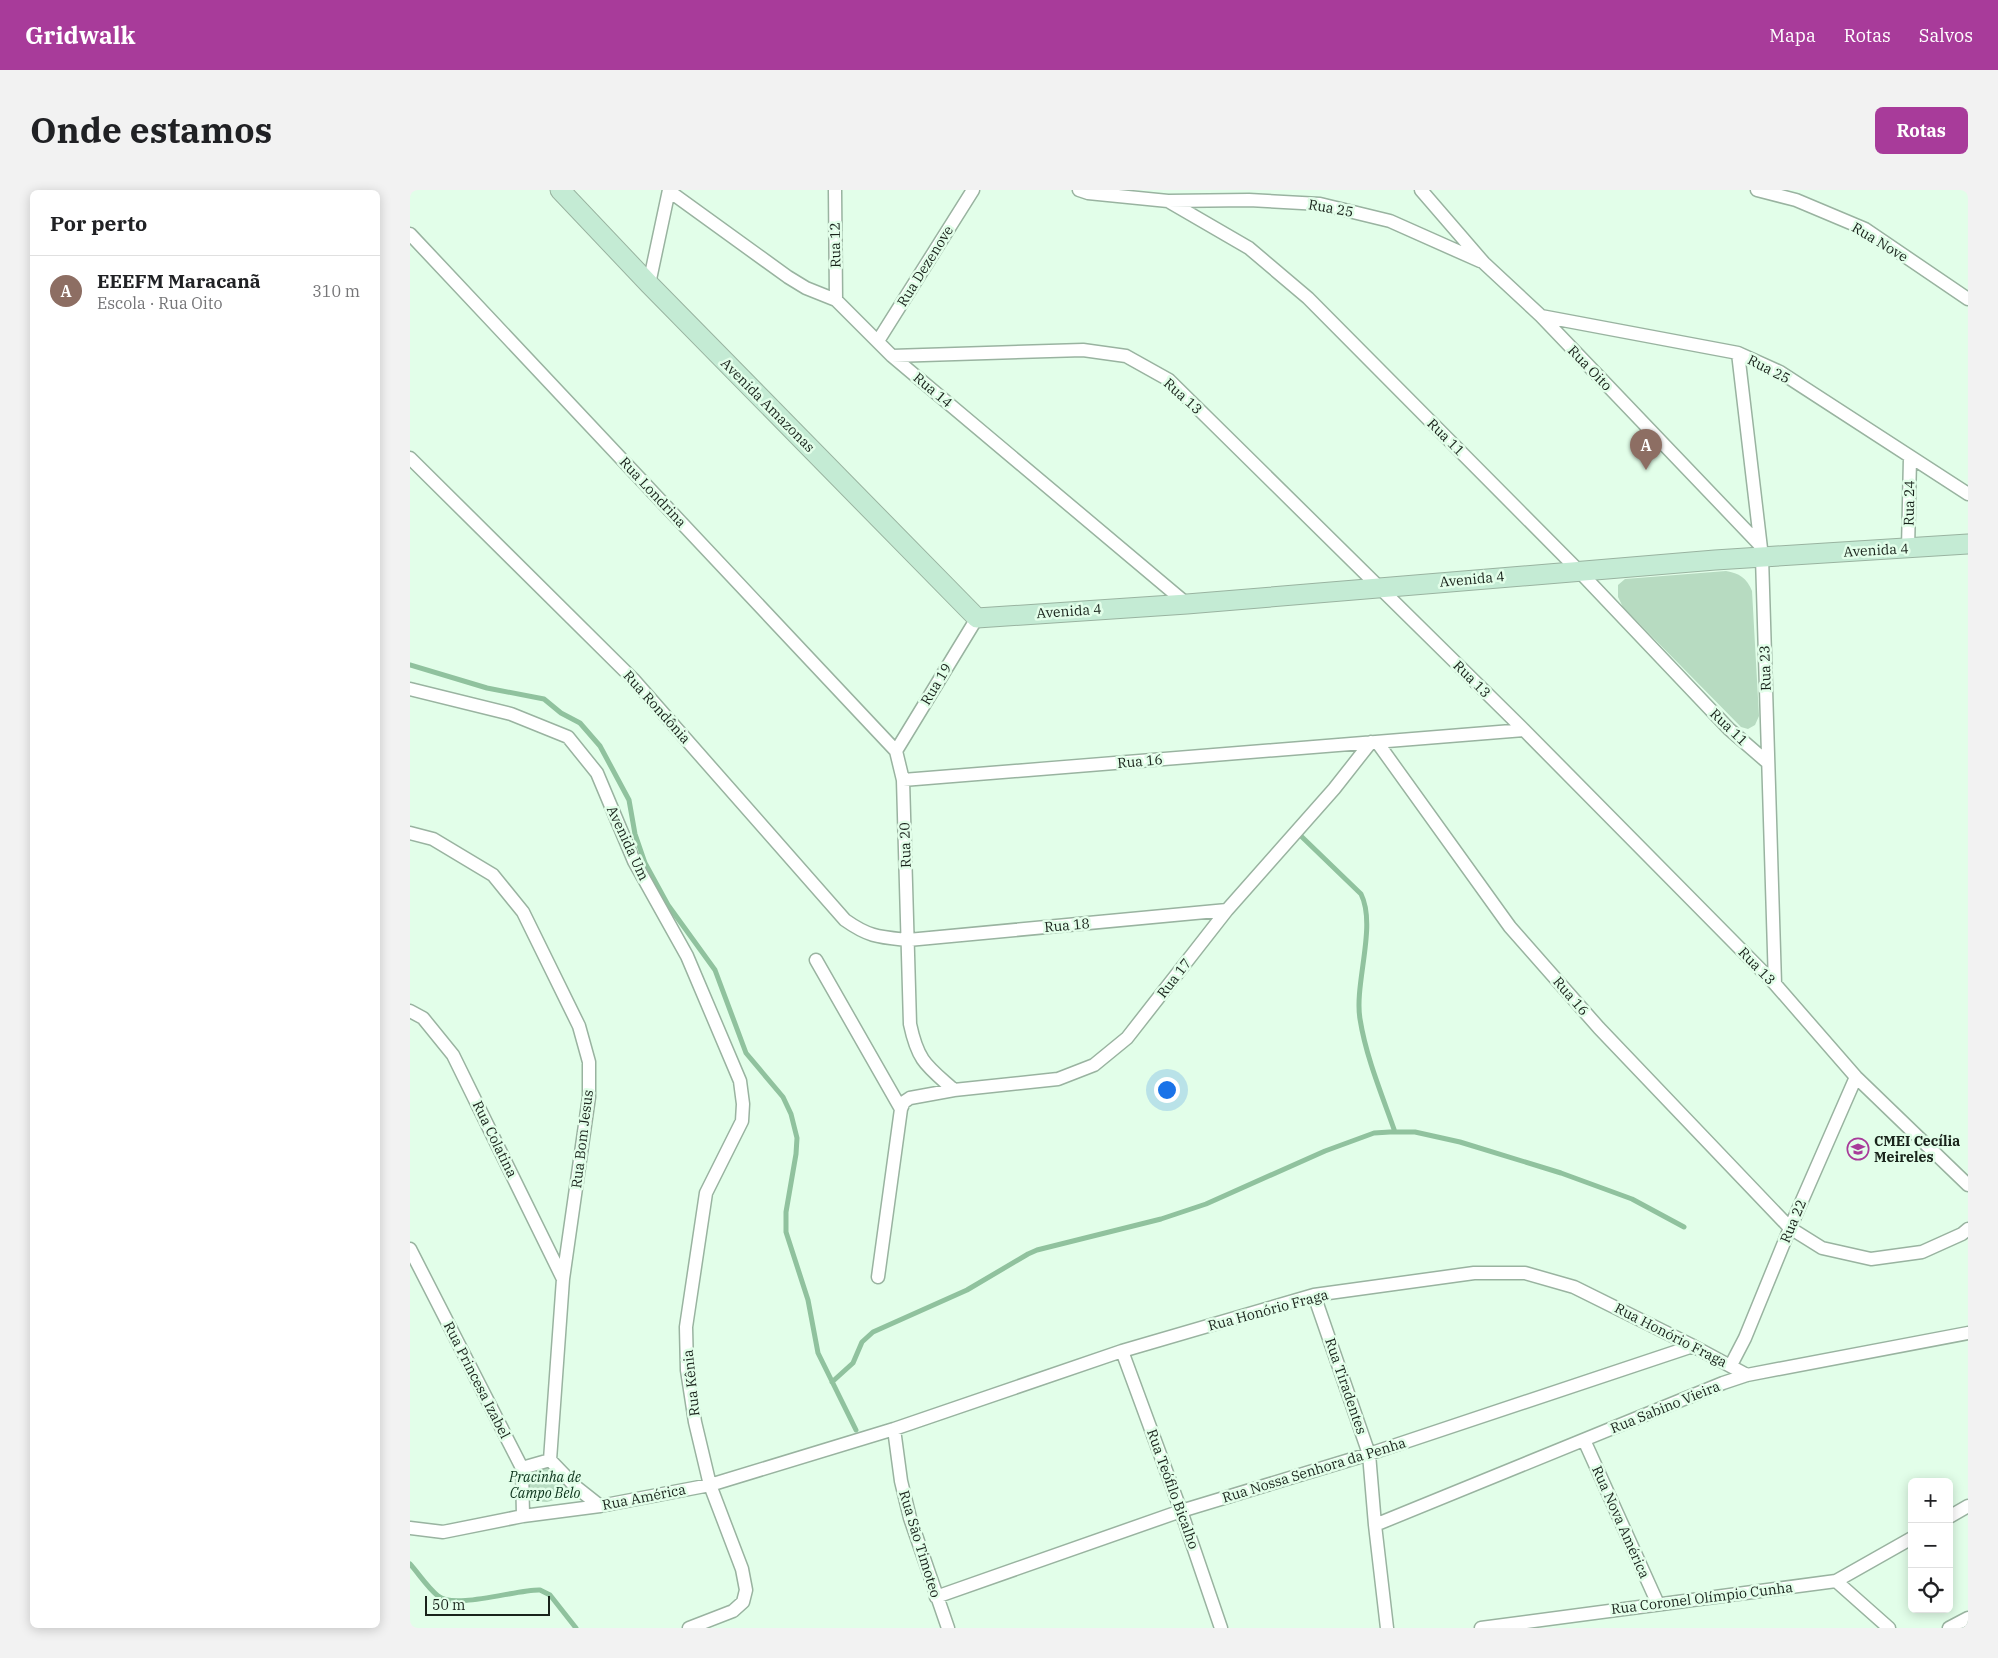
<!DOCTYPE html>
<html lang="pt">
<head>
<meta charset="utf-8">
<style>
  body { margin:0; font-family:"IBM Plex Serif",serif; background:#f2f2f2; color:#202124 }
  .controls { position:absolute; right:15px; bottom:15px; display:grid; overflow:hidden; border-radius:8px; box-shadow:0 2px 12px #0003 }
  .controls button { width:45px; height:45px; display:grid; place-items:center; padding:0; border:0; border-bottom:1px solid #e0e0e0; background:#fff; color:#202124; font:25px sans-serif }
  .scale { position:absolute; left:15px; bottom:12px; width:125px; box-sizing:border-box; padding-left:5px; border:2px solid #19231b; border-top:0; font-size:14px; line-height:18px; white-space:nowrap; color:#19231b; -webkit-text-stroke:4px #e2fee9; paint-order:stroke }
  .you { position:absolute; left:756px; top:899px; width:18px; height:18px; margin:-12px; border:4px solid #fff; border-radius:50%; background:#1a73e8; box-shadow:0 0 0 8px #1a73e833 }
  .badge { display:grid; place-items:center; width:32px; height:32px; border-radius:50%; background:#a83b9a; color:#fff; font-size:16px; font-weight:700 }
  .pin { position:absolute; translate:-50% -41px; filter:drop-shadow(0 1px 2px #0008) }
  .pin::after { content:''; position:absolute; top:26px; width:18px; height:15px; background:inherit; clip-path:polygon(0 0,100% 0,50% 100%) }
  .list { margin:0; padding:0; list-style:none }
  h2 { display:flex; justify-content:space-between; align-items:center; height:65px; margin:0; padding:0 20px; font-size:21px }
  h2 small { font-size:16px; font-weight:400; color:#757577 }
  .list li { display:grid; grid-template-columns:32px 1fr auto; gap:15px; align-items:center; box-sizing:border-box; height:70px; padding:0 20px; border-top:1px solid #e0e0e0 }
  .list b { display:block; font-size:19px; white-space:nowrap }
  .list p { margin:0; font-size:16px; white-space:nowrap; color:#757577 }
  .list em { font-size:16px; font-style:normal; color:#757577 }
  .icon { flex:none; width:28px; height:28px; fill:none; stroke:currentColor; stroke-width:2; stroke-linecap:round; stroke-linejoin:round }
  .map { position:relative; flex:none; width:1558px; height:1438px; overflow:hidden; border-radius:8px }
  header { display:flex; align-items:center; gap:30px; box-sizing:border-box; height:70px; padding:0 25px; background:#a83b9a; color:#fff }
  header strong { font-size:24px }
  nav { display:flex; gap:28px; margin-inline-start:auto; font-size:18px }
  .intro { display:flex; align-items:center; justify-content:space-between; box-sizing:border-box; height:120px; padding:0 30px }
  h1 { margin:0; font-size:35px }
  .button { padding:12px 22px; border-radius:8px; background:#a83b9a; color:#fff; font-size:18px; font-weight:700 }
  main { display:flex; gap:30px; padding:0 30px }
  aside { flex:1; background:#fff; border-radius:8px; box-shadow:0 2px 12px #0003 }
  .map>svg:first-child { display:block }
  .green { fill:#b7dbc1 }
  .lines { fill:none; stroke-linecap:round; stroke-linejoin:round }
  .stream { stroke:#90c29e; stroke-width:5 }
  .street-casing { stroke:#99b3a0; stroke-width:15 }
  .secondary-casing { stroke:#99b3a0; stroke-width:21 }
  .street { stroke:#fff; stroke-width:12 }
  .secondary { stroke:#c4ebd4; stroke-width:19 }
  .labels { text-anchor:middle; stroke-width:5; stroke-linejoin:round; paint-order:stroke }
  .street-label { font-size:14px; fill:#19231b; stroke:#e2fee9 }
  .poi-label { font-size:14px; font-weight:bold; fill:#19231b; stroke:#e2fee9; text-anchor:start }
  .park-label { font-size:14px; font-style:italic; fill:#0b331b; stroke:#e2fee9 }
</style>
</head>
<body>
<header>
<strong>Gridwalk</strong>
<nav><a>Mapa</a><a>Rotas</a><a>Salvos</a></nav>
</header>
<div class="intro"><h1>Onde estamos</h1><a class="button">Rotas</a></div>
<main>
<aside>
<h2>Por perto<small></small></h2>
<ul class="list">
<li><span class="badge" style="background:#8d6e63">A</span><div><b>EEEFM Maracanã</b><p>Escola · Rua Oito</p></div><em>310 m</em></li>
</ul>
</aside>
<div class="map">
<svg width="1558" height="1438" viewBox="0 0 1558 1438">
  <rect width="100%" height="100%" fill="#e2fee9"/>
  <path class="green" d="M 1316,381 C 1329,383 1337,388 1342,401 L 1349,526 L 1345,535 L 1338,539 L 1331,537 L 1213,417 L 1208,407 L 1208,395 L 1215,389 Z
    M 139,1277 L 161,1297 L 165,1304 L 137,1312 L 121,1311 L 117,1304 L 118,1283 L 126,1278 Z"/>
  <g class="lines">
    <path class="stream" d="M 0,475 L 77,498 L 134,509 L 151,523 L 170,533 L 190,556 L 219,610 L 225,644 L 235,673 L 258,715 L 305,780 L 336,863 L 373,907 L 381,924 L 387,948 L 386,964 L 376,1022 L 376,1042 L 398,1110 L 408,1163 L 446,1240
      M 892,647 L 951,704 C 967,736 944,794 950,829 C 956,867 972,905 985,942
      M 422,1192 L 443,1173 L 452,1152 L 463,1142 L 557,1100 L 618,1064 L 627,1060 L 751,1029 L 796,1014 L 915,961 L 964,943 L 980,942 L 1005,942 L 1050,952 L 1151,983 L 1222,1009 L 1274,1037
      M 0,1374 C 9,1384 17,1397 28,1406 C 44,1420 108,1399 130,1400 L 140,1405 L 166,1438"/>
    <g class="street-casing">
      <path id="street" d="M 425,0 L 426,110
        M 669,0 L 678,3 L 758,11 L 839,58 L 898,108 L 1168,380 L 1319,539 L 1357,572
        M 1011,0 L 1074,73 L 1131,126 L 1350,355
        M 1347,0 L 1386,10 L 1455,39 L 1558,109
        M 259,1 L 378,87 L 396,98 L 426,110 L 482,166 L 777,414
        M 758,11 L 839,10 L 910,14 L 980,31 L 1070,71
        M 0,44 L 486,561 L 493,590 L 500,834 C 508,872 517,876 544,900
        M 239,94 L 259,0
        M 1131,126 L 1328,163 L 1370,182 L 1558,304
        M 468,151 L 563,0
        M 1328,163 L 1352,367 L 1365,794
        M 482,166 L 673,160 L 716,166 L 759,190 L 1114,540 L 1365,794 L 1446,887 L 1558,995
        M 0,268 L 223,489 L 435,730 C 459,747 469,747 498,750 L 817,720
        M 1498,359 L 1500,268
        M 0,499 L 101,524 L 158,547 L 187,583 L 224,671 L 277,766 L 330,891 L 333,914 L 332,931 L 296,1003 L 276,1137 L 277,1180 L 285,1232 L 300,1295 L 332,1379 L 336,1400 L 333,1412 L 323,1421 L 279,1438
        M 967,552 L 1100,737 L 1189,838 L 1380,1038 L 1412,1058 L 1461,1069 L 1512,1062 L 1552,1044 L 1558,1039
        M 486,561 L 567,428
        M 493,590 L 1114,540
        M 0,643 L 23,649 L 83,685 L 113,722 L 169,836 L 179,872 L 179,907 L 153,1089 L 140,1270
        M 406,770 L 491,919
        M 0,821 L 13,828 L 43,865 L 153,1089
        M 0,1059 L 112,1278 L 113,1326
        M 468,1087 L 491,919 L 494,912 L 500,908 L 544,900 L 648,889 L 684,875 L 717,848 L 817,720 L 924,599 L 961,552
        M 904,1105 L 959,1264 L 965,1335 L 977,1438
        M 712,1161 L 771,1321 L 811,1438
        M 1321,1175 L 1335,1148 L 1380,1038 L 1446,887
        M 484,1239 L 491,1291 L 500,1328 L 538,1438
        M 1174,1250 L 1248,1414
        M 140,1270 L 166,1297 L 190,1316
        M 112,1278 L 140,1270
        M 1539,1327 L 1558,1316
        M 965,1335 L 1313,1193 L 1337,1185 L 1558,1143
        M 0,1338 L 33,1342 L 113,1326 L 190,1316 L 300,1295 L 484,1239 L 712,1161 L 904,1105 L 1064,1083 L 1115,1083 L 1164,1097 L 1283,1156 L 1337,1185
        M 1426,1391 L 1479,1438
        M 526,1407 L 771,1321 L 959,1264 L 1283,1156
        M 1071,1438 L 1426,1391 L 1502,1348
        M 1539,1438 L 1558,1428"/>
    </g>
    <g class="secondary-casing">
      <path id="secondary" d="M 150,0 L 239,94 L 567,428 L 777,414 L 1305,370 L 1558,354"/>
    </g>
    <use href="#street" class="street"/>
    <use href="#secondary" class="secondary"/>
  </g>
  <defs>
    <g id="school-ring" transform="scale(1.125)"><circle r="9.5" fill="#e2fee9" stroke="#a83b9a" stroke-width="1.5"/><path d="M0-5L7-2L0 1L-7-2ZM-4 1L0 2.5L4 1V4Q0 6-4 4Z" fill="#a83b9a"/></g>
  </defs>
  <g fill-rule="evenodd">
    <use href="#school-ring" x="1448" y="959"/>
  </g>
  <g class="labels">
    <g class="street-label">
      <text transform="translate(921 18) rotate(10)" y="5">Rua 25</text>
      <text transform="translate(1470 52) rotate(31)" y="5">Rua Nove</text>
      <text transform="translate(425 55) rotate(-91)" y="5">Rua 12</text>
      <text transform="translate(515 76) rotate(-58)" y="5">Rua Dezenove</text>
      <text transform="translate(1180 178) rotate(46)" y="5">Rua Oito</text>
      <text transform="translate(1359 179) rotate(27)" y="5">Rua 25</text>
      <text transform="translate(523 200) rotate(40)" y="5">Rua 14</text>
      <text transform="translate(773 206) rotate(42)" y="5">Rua 13</text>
      <text transform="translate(358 215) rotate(45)" y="5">Avenida Amazonas</text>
      <text transform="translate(1036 247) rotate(45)" y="5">Rua 11</text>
      <text transform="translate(243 302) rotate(47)" y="5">Rua Londrina</text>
      <text transform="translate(1499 313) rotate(-89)" y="5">Rua 24</text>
      <text transform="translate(1466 360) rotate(-3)" y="5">Avenida 4</text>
      <text transform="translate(1062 389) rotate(-5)" y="5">Avenida 4</text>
      <text transform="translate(659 421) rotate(-4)" y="5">Avenida 4</text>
      <text transform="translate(1355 478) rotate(-92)" y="5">Rua 23</text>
      <text transform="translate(1062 489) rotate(45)" y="5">Rua 13</text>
      <text transform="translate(526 494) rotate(-59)" y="5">Rua 19</text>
      <text transform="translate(247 517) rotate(48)" y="5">Rua Rondônia</text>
      <text transform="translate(1319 537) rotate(44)" y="5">Rua 11</text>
      <text transform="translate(730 571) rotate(-5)" y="5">Rua 16</text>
      <text transform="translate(218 653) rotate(65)" y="5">Avenida Um</text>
      <text transform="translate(495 655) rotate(-92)" y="5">Rua 20</text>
      <text transform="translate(657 735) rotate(-5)" y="5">Rua 18</text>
      <text transform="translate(1347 776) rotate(46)" y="5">Rua 13</text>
      <text transform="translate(764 788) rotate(-52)" y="5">Rua 17</text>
      <text transform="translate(1161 806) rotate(49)" y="5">Rua 16</text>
      <text transform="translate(85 949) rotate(64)" y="5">Rua Colatina</text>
      <text transform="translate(172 949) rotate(-83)" y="5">Rua Bom Jesus</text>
      <text transform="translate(1383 1031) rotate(-67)" y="5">Rua 22</text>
      <text transform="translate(858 1120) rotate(-15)" y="5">Rua Honório Fraga</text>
      <text transform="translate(1261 1145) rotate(27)" y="5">Rua Honório Fraga</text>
      <text transform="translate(67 1190) rotate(63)" y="5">Rua Princesa Izabel</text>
      <text transform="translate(281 1193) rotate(-96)" y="5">Rua Kênia</text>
      <text transform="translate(936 1196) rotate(71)" y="5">Rua Tiradentes</text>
      <text transform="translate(1255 1217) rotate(-22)" y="5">Rua Sabino Vieira</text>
      <text transform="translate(904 1280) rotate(-17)" y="5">Rua Nossa Senhora da Penha</text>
      <text transform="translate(763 1299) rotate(70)" y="5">Rua Teófilo Bicalho</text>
      <text transform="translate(234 1307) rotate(-11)" y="5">Rua América</text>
      <text transform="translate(1211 1332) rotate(66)" y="5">Rua Nova América</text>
      <text transform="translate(510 1354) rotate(73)" y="5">Rua São Timoteo</text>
      <text transform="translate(1292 1408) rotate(-7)" y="5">Rua Coronel Olímpio Cunha</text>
    </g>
    <g class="poi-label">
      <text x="1464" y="956">CMEI Cecília<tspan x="1464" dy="16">Meireles</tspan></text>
    </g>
    <g class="park-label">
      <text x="135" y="1292">Pracinha de<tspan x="135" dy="16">Campo Belo</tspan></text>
    </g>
  </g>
</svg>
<div class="controls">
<button>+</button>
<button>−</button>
<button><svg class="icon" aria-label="locate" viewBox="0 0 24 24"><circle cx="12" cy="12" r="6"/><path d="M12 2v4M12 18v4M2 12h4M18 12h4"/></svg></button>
</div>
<div class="scale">50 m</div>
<div class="you"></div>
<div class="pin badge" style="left:1236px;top:280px;background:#8d6e63">A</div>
</div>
</main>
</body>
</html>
